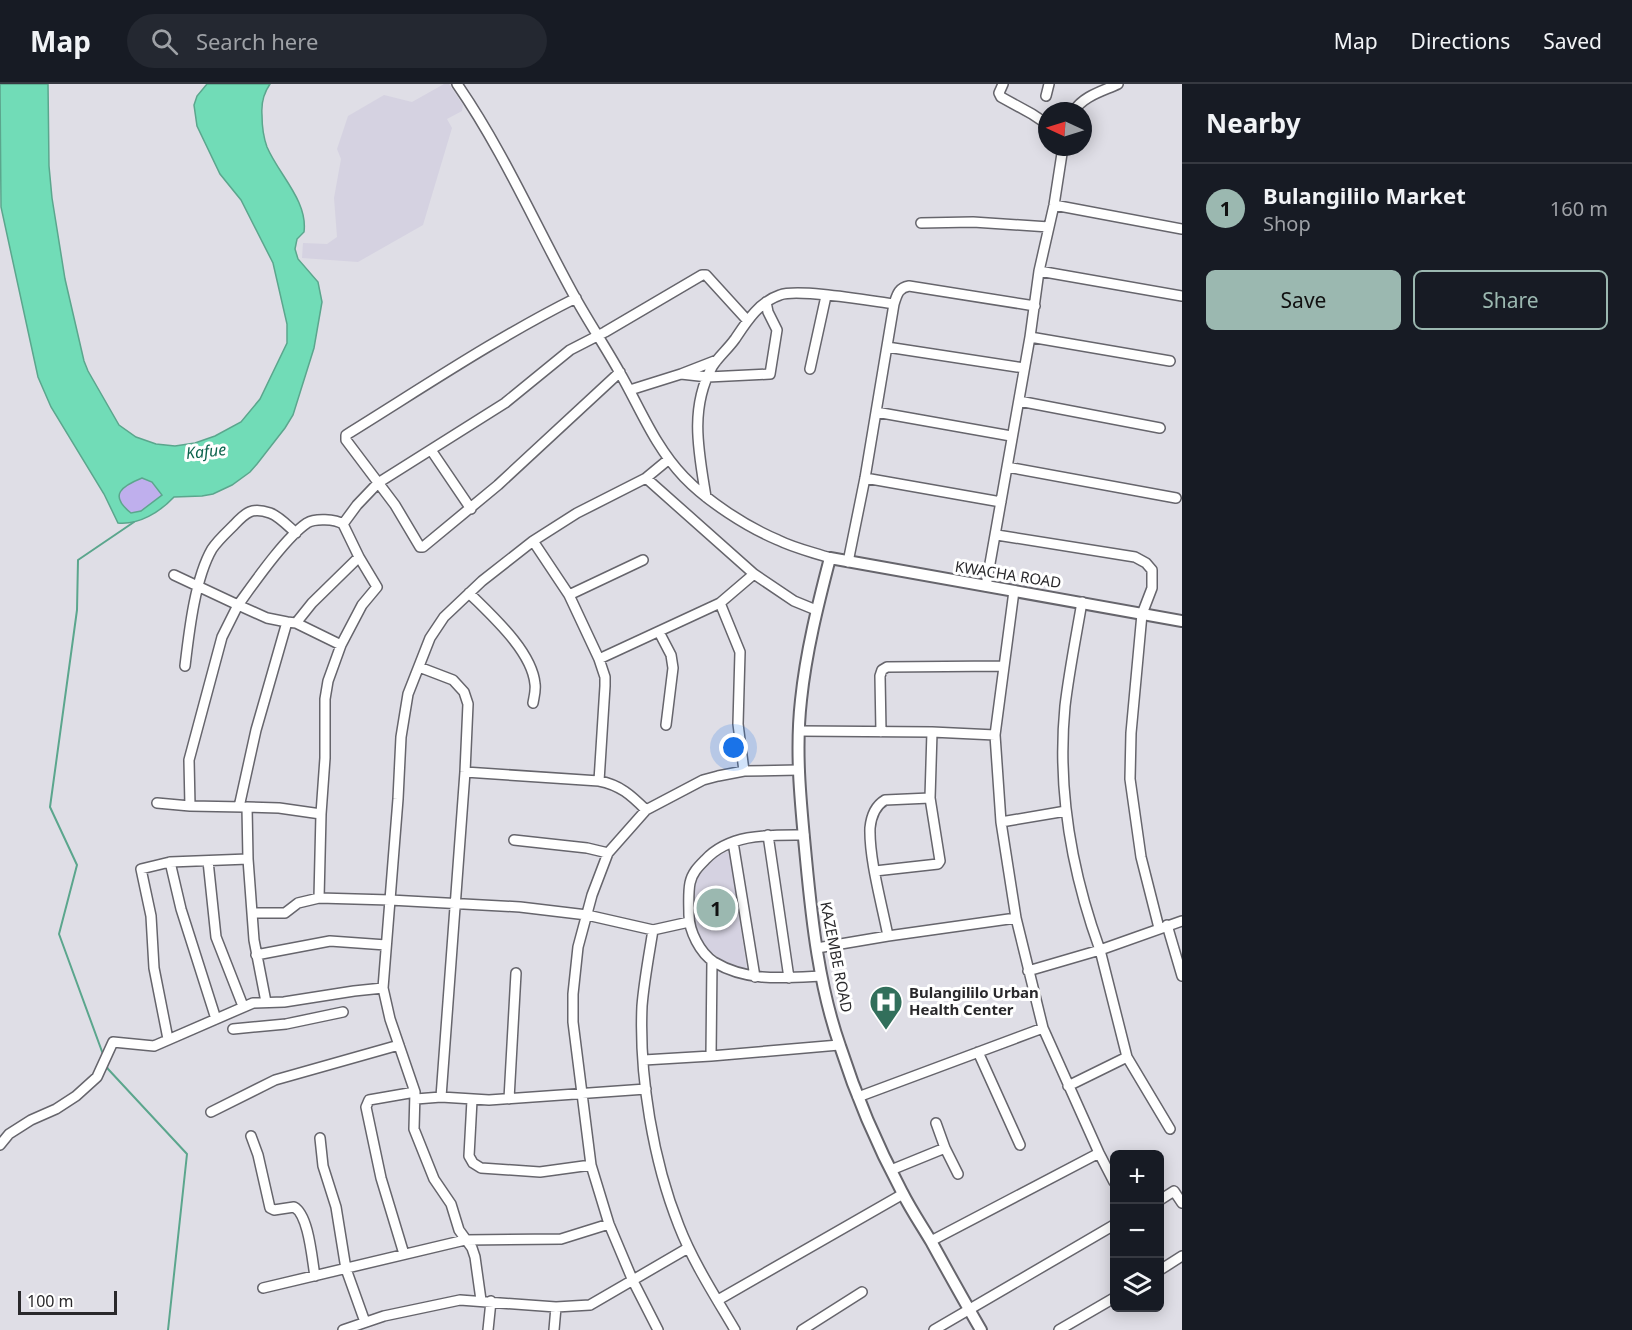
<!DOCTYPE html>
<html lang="en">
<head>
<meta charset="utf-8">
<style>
  body { margin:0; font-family:"Noto Sans",sans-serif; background:#242831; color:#f1f3f6 }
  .controls { position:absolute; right:18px; bottom:18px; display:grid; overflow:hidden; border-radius:9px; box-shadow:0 3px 15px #0003 }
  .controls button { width:54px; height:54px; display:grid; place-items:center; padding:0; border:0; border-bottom:2px solid #363941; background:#171b24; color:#f1f3f6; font:30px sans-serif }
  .compass { position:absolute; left:1038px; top:18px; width:54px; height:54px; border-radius:50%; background:#171b24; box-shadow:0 3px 15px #0003; rotate:274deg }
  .scale { position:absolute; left:18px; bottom:15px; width:99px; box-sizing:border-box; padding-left:6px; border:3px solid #29282b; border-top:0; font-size:16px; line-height:21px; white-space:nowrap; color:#29282b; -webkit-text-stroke:4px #fff; paint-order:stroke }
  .you { position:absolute; left:734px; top:664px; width:21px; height:21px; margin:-15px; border:4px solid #fff; border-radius:50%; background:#1a73e8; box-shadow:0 0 0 9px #1a73e833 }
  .badge { display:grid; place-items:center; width:39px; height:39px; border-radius:50%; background:#9bb8b0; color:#111; font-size:20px; font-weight:700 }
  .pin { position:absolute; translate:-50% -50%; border:3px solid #fff; box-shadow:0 2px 6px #0006 }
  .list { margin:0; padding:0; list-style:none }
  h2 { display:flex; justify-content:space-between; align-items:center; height:78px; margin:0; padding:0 24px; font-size:26px }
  h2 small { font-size:20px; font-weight:400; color:#9ea1a6 }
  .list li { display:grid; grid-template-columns:39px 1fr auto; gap:18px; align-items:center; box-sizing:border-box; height:90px; padding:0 24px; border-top:2px solid #363941 }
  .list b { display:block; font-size:22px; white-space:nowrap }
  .list p { margin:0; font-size:20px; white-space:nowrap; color:#9ea1a6 }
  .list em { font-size:20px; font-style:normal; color:#9ea1a6 }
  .actions { display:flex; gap:12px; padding:18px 24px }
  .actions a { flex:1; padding:14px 0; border:2px solid #9bb8b0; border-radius:9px; text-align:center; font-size:21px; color:#9bb8b0 }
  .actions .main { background:#9bb8b0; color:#111 }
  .icon { flex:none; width:33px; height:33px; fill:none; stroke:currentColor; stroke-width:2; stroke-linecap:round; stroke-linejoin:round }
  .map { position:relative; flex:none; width:1182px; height:1246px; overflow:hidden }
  header { display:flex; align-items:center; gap:36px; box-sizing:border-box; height:84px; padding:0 30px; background:#171b24; border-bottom:2px solid #363941 }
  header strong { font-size:28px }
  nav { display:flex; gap:33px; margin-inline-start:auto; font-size:21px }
  .search { width:420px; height:54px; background:#242831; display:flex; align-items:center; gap:15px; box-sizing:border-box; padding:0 21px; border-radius:33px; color:#9ea1a6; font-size:22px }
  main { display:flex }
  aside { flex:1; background:#171b24 }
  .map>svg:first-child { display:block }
  .built { fill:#d5d2e1 }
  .green { fill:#bfafed }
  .water { fill:#71dcb7; stroke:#5ba68d; stroke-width:1.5; fill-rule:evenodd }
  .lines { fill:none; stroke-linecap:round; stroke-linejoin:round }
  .stream { stroke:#5ba68d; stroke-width:2 }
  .minor-casing { stroke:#66656c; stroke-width:12 }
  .major-casing { stroke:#66656c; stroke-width:14 }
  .minor { stroke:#fff; stroke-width:9 }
  .major { stroke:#fff; stroke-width:10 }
  .labels { text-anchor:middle; stroke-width:6; stroke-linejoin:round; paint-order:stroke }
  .street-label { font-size:15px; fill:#29282b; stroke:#fff }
  .poi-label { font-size:15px; font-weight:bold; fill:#29282b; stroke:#fff; text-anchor:start }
  .water-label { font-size:16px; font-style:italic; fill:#0d644d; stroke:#fff }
</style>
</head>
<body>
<header>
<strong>Map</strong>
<div class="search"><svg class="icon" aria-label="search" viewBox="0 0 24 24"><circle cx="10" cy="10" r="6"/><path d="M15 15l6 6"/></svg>Search here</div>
<nav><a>Map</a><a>Directions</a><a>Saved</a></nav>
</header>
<main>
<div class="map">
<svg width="1182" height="1246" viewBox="0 0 1182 1246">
  <rect width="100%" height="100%" fill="#dfdee6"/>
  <path class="built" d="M 444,0 L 449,0 L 463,21 L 462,27 L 447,35 L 452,44 L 423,141 L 358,178 L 302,174 L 303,159 L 327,160 L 337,153 L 334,114 L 341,75 L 337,65 L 348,32 L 384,11 L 412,18 Z
    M 729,767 L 747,886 L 722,876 L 710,867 L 700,853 L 694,835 L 694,812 L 697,794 L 717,772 Z"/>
  <path class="green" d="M 142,394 L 152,398 L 162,411 L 141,427 L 131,429 C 108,411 122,402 142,394 Z"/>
  <path class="water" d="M 0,0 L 48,0 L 49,82 L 52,114 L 65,195 L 84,277 L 88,287 L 119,341 L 136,353 L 156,360 L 175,362 L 195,359 L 215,352 L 241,338 L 260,315 L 287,259 L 287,240 L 273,179 L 241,116 L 220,90 L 197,42 L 194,21 L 197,12 L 207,0 L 270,0 C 263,10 261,19 262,31 C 262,42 263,52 267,63 C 279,91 308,117 304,148 L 297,155 L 295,165 L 298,175 L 318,198 L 322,218 L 314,264 L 293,331 L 285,344 L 257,380 L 250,388 L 232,401 L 213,410 L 202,412 L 174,413 C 160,428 139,441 118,439 L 104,410 L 51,323 L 38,293 L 1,123 ZM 142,394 L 152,398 L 162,411 L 141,427 L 131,429 C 108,411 122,402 142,394 Z"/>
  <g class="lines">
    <path class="stream" d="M 104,973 L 59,850 L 77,781 L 50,723 L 77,526 L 78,476 L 134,438
      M 106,981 L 108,985 L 187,1070 L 168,1246"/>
    <g class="minor-casing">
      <path id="minor" d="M 457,0 C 504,68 536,143 576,215 C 590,240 606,264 620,289 C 640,324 655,363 684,393 C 708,418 747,443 778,456 C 794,464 812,468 830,474
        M 1003,0 L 999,9 L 1001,13 L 1032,30 L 1047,40
        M 1046,12 L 1049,0
        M 1074,27 C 1083,12 1103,7 1118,0
        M 1054,121 L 1182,145
        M 921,139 L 973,138 L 1049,143
        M 1039,187 L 1182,212
        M 576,214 C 496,254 422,304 346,351 L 346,356 L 395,421 L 420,463 L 423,463 L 498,401 L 620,288
        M 1030,253 L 1170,277
        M 887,263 L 1024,284
        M 810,285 L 826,212
        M 681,290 L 708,293 L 770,290 L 777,246 L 768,228 L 766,218
        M 630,306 L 681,290 L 717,276
        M 1019,317 L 1160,344
        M 876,328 L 1011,352
        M 431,366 L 471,425
        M 1007,383 L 1176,414
        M 646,394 L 669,375
        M 865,394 L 1001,418
        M 706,413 C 699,369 689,325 712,283 C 718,273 728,265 735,255 C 747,237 759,218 780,211 C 798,204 871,217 894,220
        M 343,440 L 357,421 L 378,399 L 505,319 L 570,266 L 605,248 L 702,191 L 706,191 L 747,236
        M 997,451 L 1135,473 L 1146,479 L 1152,486 L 1152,504 L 1142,530 L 1131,649 L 1130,695 L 1141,773 L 1159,844
        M 533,457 L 569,511 L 599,575 L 720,519
        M 848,478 L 865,394 L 894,220 C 897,211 898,204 909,202 L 1035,222
        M 174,491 L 238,521 C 254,499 285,454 307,439 C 315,434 335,435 343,440 L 359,473
        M 986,502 L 1030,253 L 1039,187 L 1054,121 L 1063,63
        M 1014,507 L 995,651 L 1001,738 L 1016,834 L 1043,944 L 1099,1069 L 1114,1098
        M 469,509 C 491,531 532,567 535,600 C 536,606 534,613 533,619
        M 569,511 L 643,476
        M 296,539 L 312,519 L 359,473 L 377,503 L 362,521 L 341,561 L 328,597 L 325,615 L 325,674 L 321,730 L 319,814 L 390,816 L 520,823 L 587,831 L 653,846 L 689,838
        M 659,548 L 671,571 L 673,584 L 666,641
        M 599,575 L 605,593 L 605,602 L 599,697 C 620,701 631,711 646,726
        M 185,582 C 189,548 195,494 212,465 C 218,456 227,448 234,441 C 246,428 252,423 270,429 C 279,432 289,443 296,449
        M 419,583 L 453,596 L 464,608 L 468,620 L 465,688 L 441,1013
        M 799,647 L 932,648 L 995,651
        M 881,648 L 880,592 L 882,586 L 887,583 L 1003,582
        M 744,687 L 738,640 L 740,568 L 720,519 L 754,490
        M 465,688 L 599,697
        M 930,714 L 885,716 C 875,722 871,734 870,744 C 869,775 882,821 888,852 L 1016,834
        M 157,719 L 190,722 L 244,723
        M 190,722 L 189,676 L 222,553 L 238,521 L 267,534 L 287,538
        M 239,723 L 256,646 L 287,538 L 296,539 L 341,561
        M 1001,738 L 1066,727
        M 768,751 L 789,894
        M 804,751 C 770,751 730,749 705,776 C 698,783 692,789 690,799 C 688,809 689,821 689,831 C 689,847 700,869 714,878 C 747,898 784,894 821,892
        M 514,756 L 587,764 L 608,769
        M 733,758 L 755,893
        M 208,777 L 216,853 L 243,922
        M 170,778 L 181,825 L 216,935
        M 875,787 L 938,780 L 940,777 L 930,714 L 932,648
        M 252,829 L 285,829 L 298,819 L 319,814
        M 1167,841 L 1182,892
        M 653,846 C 649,871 644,897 642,922 C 639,992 653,1077 679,1142 C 693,1178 715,1212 735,1246
        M 817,864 L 888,852
        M 256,871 L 330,857 L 386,861
        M 1028,887 L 1100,866 C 1072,789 1057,705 1065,622 C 1069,588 1076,553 1082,518
        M 266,918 L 254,856 L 248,775 L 247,723 L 279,724 L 321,730
        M 233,945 L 286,940 L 343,928
        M 168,955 L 154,884 L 151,832 L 141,785 L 170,778 L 248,775
        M 978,968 L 1020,1061
        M 711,972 L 712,877
        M 644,976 L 711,972 L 839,961
        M 1068,1002 L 1127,973
        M 858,1013 L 1043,944
        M 416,1015 L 441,1013 L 489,1016 L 646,1005
        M 509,1015 L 516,889
        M 472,1016 L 469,1072 L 473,1079 L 481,1084 L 540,1088 L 591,1081
        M 211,1028 L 275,996 L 399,961
        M 936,1039 L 945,1064 L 958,1090
        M 1170,1045 L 1127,973 L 1100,866 L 1182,837
        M 251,1052 L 258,1071 L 270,1124 L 274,1126 L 294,1123 C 309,1131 312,1176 315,1192
        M 320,1054 L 323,1082 L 336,1123 L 346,1185 L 365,1238
        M 0,1061 L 9,1050 L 31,1036 L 56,1025 L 76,1012 L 97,993 L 113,958 L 154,962 L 253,919 L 284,918 L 354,907 L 383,904
        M 891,1086 L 945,1064
        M 1160,1116 L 1174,1107 L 1182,1119
        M 931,1157 L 1099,1069
        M 404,1170 L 381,1094 L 366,1023 L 369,1016 L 415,1008
        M 1160,1186 L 1182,1172
        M 263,1204 L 465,1156 L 561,1155 L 609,1140
        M 481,1216 L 475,1173 L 472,1164 L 459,1146 L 451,1120 L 434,1095 L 414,1045 L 415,1008 L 390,935 L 383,904 L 398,715 L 401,653 L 408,610 L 430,554 L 444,533 L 482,497 L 533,457 L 577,429 L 646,394 L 754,490 L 794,517 L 816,526
        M 718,1216 L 903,1110
        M 343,1246 L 384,1232 L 460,1216 L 556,1223 L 590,1221 L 688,1164
        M 488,1246 L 491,1217
        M 554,1246 L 556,1223
        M 658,1246 L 633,1197 L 609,1140 L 591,1081 L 573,938 L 573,910 L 578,863 L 592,811 L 608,769 L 646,726 L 703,696 L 718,692 L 744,687 L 799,686
        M 802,1246 L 862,1208
        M 934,1246 L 1114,1141
        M 1059,1246 L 1114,1214"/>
    </g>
    <g class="major-casing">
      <path id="major" d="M 981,1246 C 964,1217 948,1188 932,1159 C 922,1142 911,1126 902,1108 C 877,1061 856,1012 840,962 C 819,902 812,838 806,775 C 801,722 795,669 801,616 C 806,568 818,520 830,474 L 1182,537"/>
    </g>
    <use href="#minor" class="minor"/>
    <use href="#major" class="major"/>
  </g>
  <defs>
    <g id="hospital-pin" transform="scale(1.725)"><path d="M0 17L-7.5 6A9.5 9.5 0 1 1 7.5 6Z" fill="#326f5b" stroke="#fff"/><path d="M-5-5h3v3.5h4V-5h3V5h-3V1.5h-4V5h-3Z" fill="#fff"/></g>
  </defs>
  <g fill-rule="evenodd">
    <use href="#hospital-pin" x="886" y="918"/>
  </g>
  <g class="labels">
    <g class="street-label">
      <text transform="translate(1008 491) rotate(9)" y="5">KWACHA ROAD</text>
      <text transform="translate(836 873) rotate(79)" y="5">KAZEMBE ROAD</text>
    </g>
    <g class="poi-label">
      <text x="909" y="914">Bulangililo Urban<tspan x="909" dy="17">Health Center</tspan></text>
    </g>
    <g class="water-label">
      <text transform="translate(206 367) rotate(-6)" y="6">Kafue</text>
    </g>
  </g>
</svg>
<div class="controls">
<button>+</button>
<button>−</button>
<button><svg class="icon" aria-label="layers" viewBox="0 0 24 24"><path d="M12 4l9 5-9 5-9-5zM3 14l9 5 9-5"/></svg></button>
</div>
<svg class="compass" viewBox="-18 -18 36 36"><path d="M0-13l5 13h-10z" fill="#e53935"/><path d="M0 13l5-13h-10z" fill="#9ea1a6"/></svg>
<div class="scale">100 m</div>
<div class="you"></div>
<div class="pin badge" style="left:716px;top:824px">1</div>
</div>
<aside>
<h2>Nearby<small></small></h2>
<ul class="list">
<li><span class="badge">1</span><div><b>Bulangililo Market</b><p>Shop</p></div><em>160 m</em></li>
</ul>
<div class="actions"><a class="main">Save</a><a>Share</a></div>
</aside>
</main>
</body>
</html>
